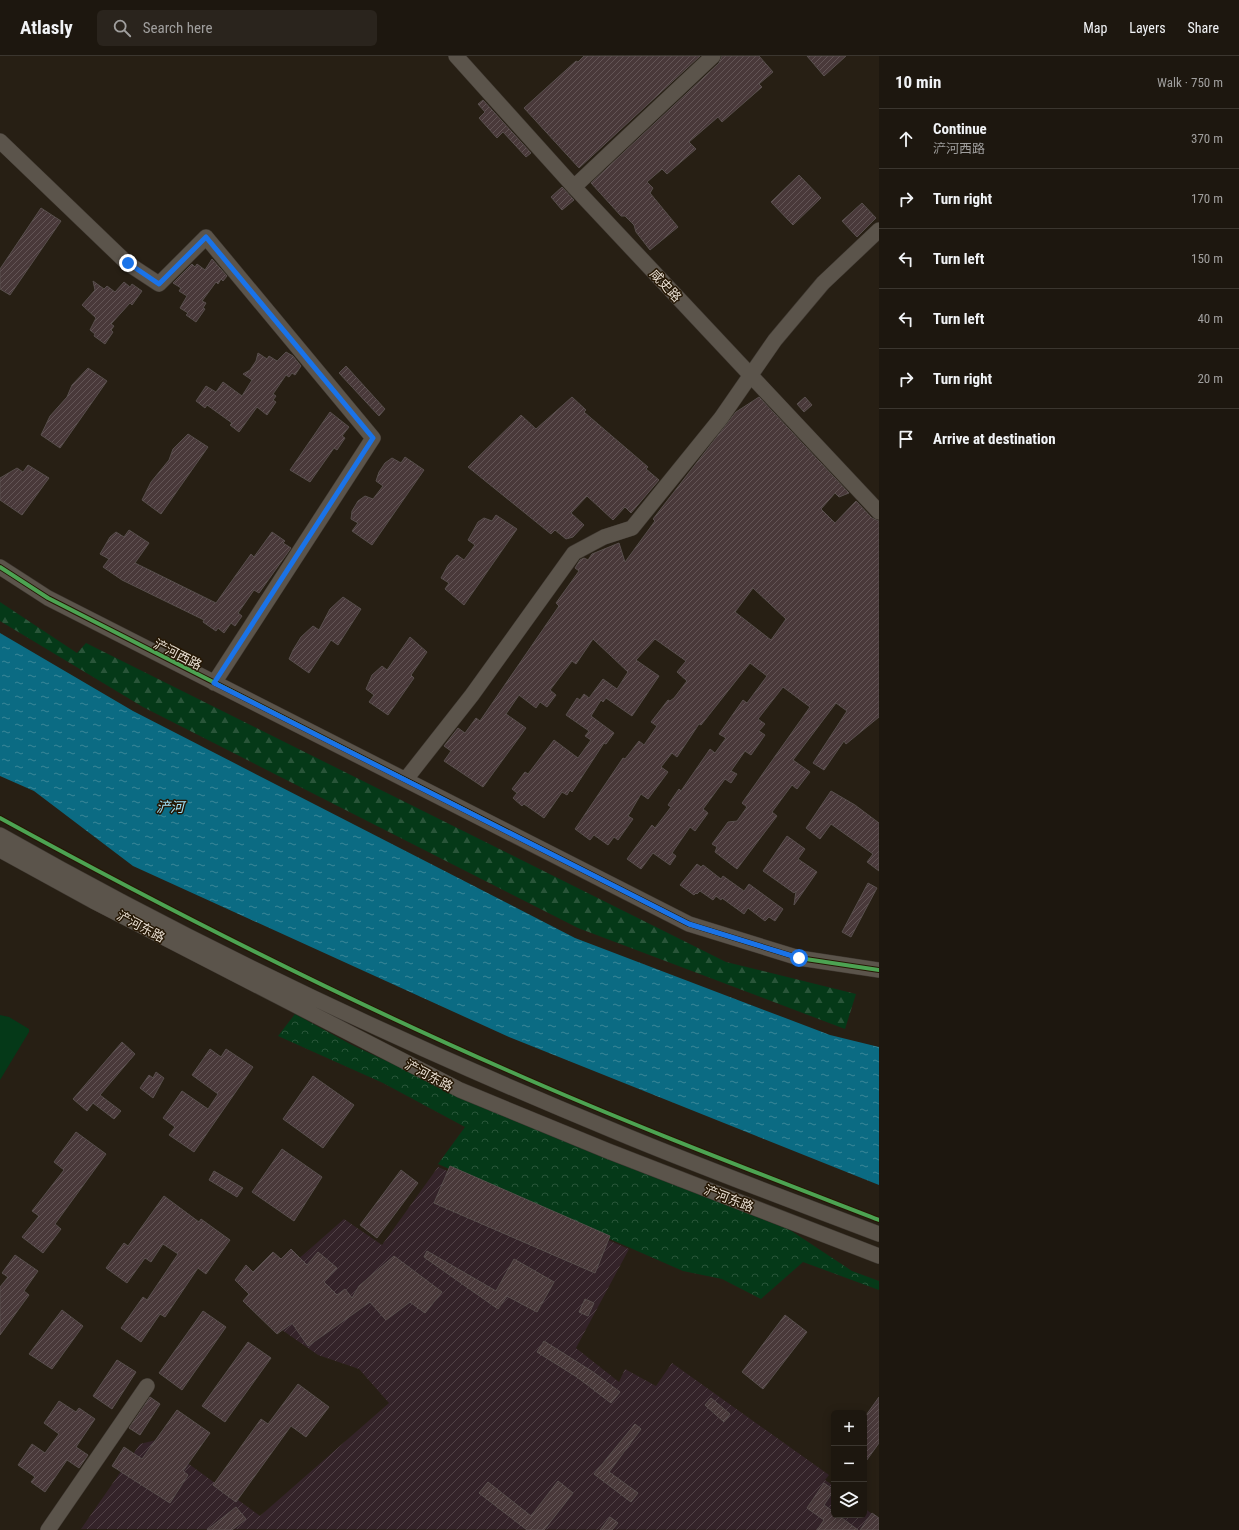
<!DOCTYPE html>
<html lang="en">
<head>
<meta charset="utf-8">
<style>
  body { margin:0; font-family:"Roboto Condensed","Noto Sans SC",sans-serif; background:#2a241d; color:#f1f3f6 }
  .controls { position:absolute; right:12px; bottom:12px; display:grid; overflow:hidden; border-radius:6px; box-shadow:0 2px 10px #0003 }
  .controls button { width:36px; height:36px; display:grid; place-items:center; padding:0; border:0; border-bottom:1px solid #3b362f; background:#1d170f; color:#f1f3f6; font:20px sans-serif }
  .stop { position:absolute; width:12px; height:12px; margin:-9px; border:3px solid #1a73e8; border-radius:50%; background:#fff }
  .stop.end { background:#1a73e8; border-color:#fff; box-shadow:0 1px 4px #0008 }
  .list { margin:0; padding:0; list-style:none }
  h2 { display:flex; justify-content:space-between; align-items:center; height:52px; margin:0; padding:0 16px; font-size:17px }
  h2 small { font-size:13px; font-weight:400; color:#a09f9e }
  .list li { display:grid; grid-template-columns:26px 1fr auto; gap:12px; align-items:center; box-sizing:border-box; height:60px; padding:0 16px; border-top:1px solid #3b362f }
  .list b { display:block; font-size:15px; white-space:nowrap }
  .list p { margin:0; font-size:13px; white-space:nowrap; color:#a09f9e }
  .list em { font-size:13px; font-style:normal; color:#a09f9e }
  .icon { flex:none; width:22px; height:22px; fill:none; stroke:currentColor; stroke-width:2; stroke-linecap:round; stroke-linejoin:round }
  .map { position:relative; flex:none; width:879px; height:1474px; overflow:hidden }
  header { display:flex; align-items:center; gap:24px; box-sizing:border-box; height:56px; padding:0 20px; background:#1d170f; border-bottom:1px solid #3b362f }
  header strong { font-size:19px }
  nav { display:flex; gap:22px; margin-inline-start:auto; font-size:14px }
  .search { width:280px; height:36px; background:#2a241d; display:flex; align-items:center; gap:10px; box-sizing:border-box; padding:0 14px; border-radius:6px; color:#a09f9e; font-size:15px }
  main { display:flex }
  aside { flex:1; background:#1d170f }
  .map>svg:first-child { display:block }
  .industrial { fill:url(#industrial-furrows) }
  .grass { fill:#053918 }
  .forest { fill:url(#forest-firs) }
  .park { fill:url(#park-crowns) }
  .water { fill:url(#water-ripples) }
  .building { fill:url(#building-hatch); stroke:#584f4d; fill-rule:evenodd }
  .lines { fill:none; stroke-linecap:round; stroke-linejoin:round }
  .minor-casing { stroke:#3f3831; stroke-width:16 }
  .minor { stroke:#5b544b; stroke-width:15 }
  .cycleway-casing { stroke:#251704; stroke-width:6 }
  .cycleway { stroke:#4ca352; stroke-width:4 }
  .route { stroke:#1a73e8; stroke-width:5 }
  .labels { text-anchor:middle; stroke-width:3; stroke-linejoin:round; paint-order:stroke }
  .street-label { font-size:13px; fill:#e9dfd3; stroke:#251704 }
  .water-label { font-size:14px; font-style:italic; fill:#a1e3fc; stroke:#251704 }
</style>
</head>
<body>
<header>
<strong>Atlasly</strong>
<div class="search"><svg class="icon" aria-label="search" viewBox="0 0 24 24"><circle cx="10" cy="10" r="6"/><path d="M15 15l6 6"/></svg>Search here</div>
<nav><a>Map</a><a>Layers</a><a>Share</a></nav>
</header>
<main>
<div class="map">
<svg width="879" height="1474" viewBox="0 0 879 1474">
  <defs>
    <pattern id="industrial-furrows" width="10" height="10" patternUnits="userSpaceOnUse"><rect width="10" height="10" fill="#342329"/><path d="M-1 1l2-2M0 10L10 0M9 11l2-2" fill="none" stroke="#514247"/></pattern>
    <pattern id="forest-firs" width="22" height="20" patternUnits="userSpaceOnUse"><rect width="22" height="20" fill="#053918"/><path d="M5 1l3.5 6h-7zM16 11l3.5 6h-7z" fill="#295539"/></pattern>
    <pattern id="park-crowns" width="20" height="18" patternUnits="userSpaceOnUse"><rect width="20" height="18" fill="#053918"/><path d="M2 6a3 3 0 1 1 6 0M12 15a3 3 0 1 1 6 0" fill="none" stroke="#295539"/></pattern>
    <pattern id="water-ripples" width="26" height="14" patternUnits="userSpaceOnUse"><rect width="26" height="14" fill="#0b6b83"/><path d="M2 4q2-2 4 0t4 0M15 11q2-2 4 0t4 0" fill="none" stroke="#3a8799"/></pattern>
    <pattern id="building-hatch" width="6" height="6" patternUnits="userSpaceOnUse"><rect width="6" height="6" fill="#49393a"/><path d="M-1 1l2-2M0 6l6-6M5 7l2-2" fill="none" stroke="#635556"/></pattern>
  </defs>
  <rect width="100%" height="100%" fill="#271f14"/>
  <path class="industrial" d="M 438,1111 L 629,1193 L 576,1292 L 619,1326 L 625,1313 L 656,1330 L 672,1307 L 829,1419 L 825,1424 L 834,1430 L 834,1459 L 864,1459 L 864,1452 L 879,1463 L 879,1474 L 81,1473 L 140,1388 L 156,1384 L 260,1460 L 389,1347 L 359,1313 L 318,1299 L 246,1249 L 344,1163 L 382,1189 Z"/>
  <path class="grass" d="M 0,959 L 9,961 L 29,973 L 29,976 L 0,1024 Z"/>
  <path class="forest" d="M 0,546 L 77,597 L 86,587 L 726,906 L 856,938 L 845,973 L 578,872 L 143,651 L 0,565 Z"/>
  <path class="park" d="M 295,958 L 352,989 L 449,1034 L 621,1108 L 790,1174 L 852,1215 L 879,1225 L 879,1234 L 803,1206 L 761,1243 L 722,1223 L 683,1215 L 438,1108 L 465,1071 L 383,1027 L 278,980 Z"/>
  <path class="water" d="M 0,577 L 133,655 L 575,882 L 830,979 L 879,991 L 879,1129 L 509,981 L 133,810 L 34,735 L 0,720 Z"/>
  <path class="building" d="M 584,0 L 700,0 L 579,112 L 524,52 L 576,5 L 578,6 Z
    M 722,0 L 759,0 L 773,16 L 759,28 L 762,31 L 722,66 L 718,61 L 689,86 L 696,93 L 667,118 L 662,113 L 647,126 L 653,132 L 650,137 L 678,171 L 650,194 L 636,176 L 634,169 L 625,160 L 621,160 L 591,127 L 719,7 Z
    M 807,0 L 846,0 L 824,20 Z
    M 483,44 L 531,97 L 526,101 L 503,76 L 497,82 L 479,62 L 485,56 L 478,48 Z
    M 799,119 L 821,142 L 793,169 L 771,146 Z
    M 562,131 L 574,144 L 562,154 L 551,141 Z
    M 862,147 L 876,162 L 857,181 L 842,165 Z
    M 41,152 L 61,165 L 10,239 L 0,233 L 0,213 Z
    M 212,203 L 227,220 L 223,225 L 221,223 L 218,228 L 216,226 L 202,245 L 206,247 L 203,252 L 205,253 L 196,266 L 186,259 L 188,257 L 180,252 L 187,240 L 179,235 L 181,232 L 173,227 L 192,208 L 195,211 L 197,208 L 205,214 Z
    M 93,225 L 104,233 L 107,230 L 115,236 L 124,226 L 130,231 L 132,228 L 142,235 L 132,249 L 130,247 L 111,268 L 114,270 L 111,274 L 113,276 L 105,288 L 94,280 L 95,278 L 90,274 L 96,262 L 82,249 L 95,234 Z
    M 286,296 L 293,300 L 301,310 L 295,319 L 292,317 L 289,321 L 286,319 L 273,338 L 276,340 L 273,344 L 276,346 L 267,359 L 257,351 L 239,376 L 230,369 L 232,367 L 207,349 L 205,352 L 196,345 L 206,330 L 216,336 L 223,326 L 242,340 L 252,324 L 243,318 L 250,314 L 256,305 L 258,297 L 267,303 L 269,300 L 277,305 Z
    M 346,310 L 385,353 L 379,360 L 339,317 Z
    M 88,312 L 107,325 L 60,392 L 41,379 L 50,360 L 67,341 L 72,329 Z
    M 572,341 L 586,354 L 584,356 L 648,411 L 646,413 L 659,424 L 631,457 L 625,451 L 613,464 L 587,440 L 571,457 L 584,469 L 573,481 L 566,483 L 555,474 L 551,478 L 468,411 L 521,359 L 536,373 Z
    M 759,341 L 849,437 L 839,441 L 835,437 L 821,453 L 835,467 L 856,445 L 872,462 L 879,465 L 879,661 L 846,688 L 844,685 L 824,714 L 813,707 L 847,655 L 836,647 L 793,704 L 810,716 L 797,733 L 792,729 L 772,756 L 777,760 L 737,813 L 715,796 L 717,791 L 712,788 L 728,766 L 737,765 L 747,751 L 742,747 L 810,651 L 783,631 L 758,663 L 765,668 L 759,675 L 765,679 L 751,699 L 745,695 L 731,715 L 737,718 L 731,727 L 725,723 L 703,753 L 708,757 L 695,775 L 690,771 L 672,797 L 676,800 L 670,809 L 653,797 L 641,813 L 627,803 L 652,769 L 655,772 L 671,751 L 668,749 L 679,733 L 681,735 L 710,693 L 715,697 L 726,682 L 719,678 L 743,644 L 747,647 L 767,620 L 750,607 L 701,669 L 699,668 L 677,701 L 672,697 L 661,711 L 668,716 L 648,743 L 641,738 L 628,760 L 633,763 L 618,784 L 614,781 L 608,789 L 594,779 L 590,784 L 575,773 L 623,702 L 625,703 L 639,685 L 644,689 L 657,670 L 651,666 L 668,644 L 670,645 L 674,642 L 687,625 L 677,616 L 686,605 L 655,583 L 636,604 L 659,620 L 632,660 L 606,642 L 603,646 L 601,644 L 591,660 L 614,677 L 606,688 L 604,687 L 572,736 L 570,734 L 567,739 L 562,736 L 544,762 L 524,748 L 522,750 L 513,742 L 517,737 L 512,733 L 525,716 L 528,718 L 554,684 L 578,702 L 591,684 L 585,680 L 589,675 L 566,659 L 577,642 L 580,644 L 584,638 L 589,642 L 603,623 L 617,633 L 628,616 L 593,583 L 576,608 L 572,605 L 550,634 L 556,639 L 547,651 L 540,646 L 536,652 L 519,639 L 506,658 L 526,672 L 483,731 L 444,705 L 451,695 L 444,690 L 458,672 L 465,677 L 476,662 L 480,665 L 559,550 L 556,547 L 579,515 L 575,512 L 580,504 L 584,502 L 588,504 L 592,498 L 619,487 L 625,506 L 655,465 L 653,463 L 736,356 ZM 753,532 L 786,563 L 771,584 L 735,556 Z
    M 805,341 L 812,349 L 804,356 L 797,348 Z
    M 330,356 L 349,371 L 342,380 L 345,382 L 337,394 L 334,392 L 310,426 L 290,414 Z
    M 188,378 L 208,391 L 161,458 L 142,444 L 151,426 L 169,404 L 173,393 Z
    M 405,401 L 424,414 L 372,489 L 352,475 L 358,467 L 351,463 L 352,455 L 358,445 L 365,440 L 373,443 L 383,430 L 376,425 L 379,416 L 385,407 L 392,402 L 401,407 Z
    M 28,409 L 49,422 L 22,459 L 0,444 L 0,422 L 17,412 L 23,416 Z
    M 496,459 L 517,473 L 464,549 L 445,533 L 449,527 L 441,522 L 448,509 L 457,499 L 464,504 L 470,496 L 475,489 L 468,484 L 478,466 L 484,462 L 492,465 Z
    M 129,474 L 149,487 L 135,507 L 216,547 L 251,498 L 254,501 L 272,476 L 285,485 L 283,487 L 291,492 L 259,537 L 254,534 L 238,557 L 242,560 L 235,570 L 231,567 L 224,577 L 218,572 L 216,575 L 203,566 L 204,564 L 122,524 L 103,511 L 109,503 L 100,498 L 110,481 L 116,476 L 124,481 Z
    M 343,541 L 361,553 L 338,589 L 331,584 L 309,617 L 289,603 L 293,594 L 301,581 L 313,570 L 319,574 L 330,553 Z
    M 410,581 L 427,596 L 411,619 L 414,622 L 388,659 L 369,646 L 374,639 L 366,633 L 372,619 L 382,610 L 387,614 Z
    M 831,735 L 855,749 L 879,767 L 879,815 L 867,806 L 873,798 L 831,768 L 820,783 L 806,772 Z
    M 787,780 L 805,793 L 798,803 L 817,816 L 794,849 L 796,835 L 794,837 L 763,815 Z
    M 697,808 L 701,811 L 703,809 L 721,823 L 723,820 L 744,835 L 749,828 L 783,853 L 775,865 L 769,861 L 765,865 L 748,852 L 744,858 L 722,842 L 721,844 L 716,840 L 713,844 L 700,835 L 697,838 L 696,837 L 694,839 L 680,829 Z
    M 868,827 L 877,832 L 851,881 L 842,876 Z
    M 122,986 L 135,998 L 100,1039 L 121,1055 L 114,1063 L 93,1047 L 87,1055 L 73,1043 Z
    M 210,993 L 221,1001 L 226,993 L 253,1011 L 194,1096 L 169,1079 L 175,1071 L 163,1062 L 182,1035 L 208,1053 L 218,1038 L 192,1019 Z
    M 156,1016 L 164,1022 L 153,1042 L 140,1032 L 149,1019 L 153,1022 Z
    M 313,1020 L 354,1049 L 323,1092 L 283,1063 Z
    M 76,1076 L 106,1098 L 55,1168 L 61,1173 L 43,1197 L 22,1181 L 39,1160 L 32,1155 L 64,1114 L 54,1106 Z
    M 282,1093 L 322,1121 L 294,1165 L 252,1136 Z
    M 450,1110 L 610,1180 L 595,1217 L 434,1147 Z
    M 401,1114 L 418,1127 L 377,1182 L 360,1169 Z
    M 214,1115 L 243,1132 L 237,1141 L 209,1124 Z
    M 164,1140 L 199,1166 L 201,1163 L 230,1184 L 206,1218 L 198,1212 L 165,1261 L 160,1258 L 141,1286 L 121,1272 L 143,1241 L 147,1244 L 178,1198 L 163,1188 L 151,1206 L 145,1202 L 127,1227 L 106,1212 L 124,1187 L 128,1190 Z
    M 291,1193 L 307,1209 L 318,1196 L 337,1212 L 324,1226 L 337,1239 L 345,1233 L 352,1242 L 359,1230 L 394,1200 L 442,1236 L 425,1257 L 410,1246 L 386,1264 L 370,1246 L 308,1290 L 292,1267 L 277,1278 L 243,1245 L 249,1238 L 235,1224 L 246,1209 L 253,1216 L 273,1196 L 281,1203 Z
    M 427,1195 L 496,1235 L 514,1203 L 554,1226 L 537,1256 L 507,1240 L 498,1253 L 424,1201 Z
    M 15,1199 L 38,1215 L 24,1235 L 29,1239 L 0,1279 L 0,1231 L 8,1221 L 2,1217 Z
    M 585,1243 L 594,1247 L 588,1260 L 579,1256 Z
    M 62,1254 L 83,1270 L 52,1313 L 29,1298 Z
    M 203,1255 L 226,1271 L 182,1334 L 159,1317 Z
    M 785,1259 L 807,1276 L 763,1333 L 742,1316 Z
    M 544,1285 L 593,1316 L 620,1336 L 611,1347 L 577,1321 L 537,1296 Z
    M 248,1286 L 271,1302 L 225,1366 L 202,1350 Z
    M 117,1304 L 136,1316 L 112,1353 L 93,1340 Z
    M 298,1328 L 329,1351 L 306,1381 L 291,1370 L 236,1446 L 213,1429 L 261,1363 L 268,1368 Z
    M 150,1341 L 160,1348 L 140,1379 L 129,1372 Z
    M 879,1341 L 879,1387 L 864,1408 L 864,1362 Z
    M 711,1342 L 730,1358 L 724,1366 L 705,1349 Z
    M 59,1345 L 76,1356 L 79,1352 L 95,1363 L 76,1391 L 88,1399 L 79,1412 L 67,1404 L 45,1436 L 31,1426 L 35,1421 L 18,1409 L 32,1388 L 45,1397 L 59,1378 L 44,1367 Z
    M 177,1354 L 210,1377 L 183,1415 L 188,1419 L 170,1447 L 112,1410 L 124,1391 L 142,1403 Z
    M 635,1368 L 641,1373 L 609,1416 L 638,1437 L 631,1446 L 594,1418 Z
    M 558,1425 L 573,1437 L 544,1474 L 527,1474 L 479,1437 L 488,1426 L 531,1460 Z
    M 824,1427 L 834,1434 L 824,1449 L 834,1456 L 834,1459 L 838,1459 L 858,1474 L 817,1474 L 824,1464 L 807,1452 Z
    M 236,1451 L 246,1463 L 232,1474 L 207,1474 Z
    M 872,1457 L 879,1462 L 879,1474 L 860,1474 Z
    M 610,1461 L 618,1467 L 612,1474 L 600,1474 Z"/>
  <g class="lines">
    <g class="minor-casing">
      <path id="minor" d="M 456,0 L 574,131 L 879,456
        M 0,85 L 127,207 L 159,228 L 206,181 L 373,382 L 214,627
        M 574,131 L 713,0
        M 0,511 L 48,542 L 689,868 L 799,902 L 879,914
        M 406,723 L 472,639 L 574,497 L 604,481 L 632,472 L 721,362 L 775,284 L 823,227 L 879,174
        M 0,779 C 197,891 403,988 612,1074 C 700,1111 790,1144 879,1178
        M 0,794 L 93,845 L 460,1034 L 608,1095 L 879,1200
        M 48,1474 L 147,1330"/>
    </g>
    <use href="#minor" class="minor"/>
    <g class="cycleway-casing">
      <path id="cycleway" d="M 0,511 L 48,542 L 689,868 L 799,902 L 879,914
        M 0,762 C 166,853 335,939 509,1015 C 631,1069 755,1116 879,1164"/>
    </g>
    <use href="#cycleway" class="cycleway"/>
  </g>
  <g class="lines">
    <path class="route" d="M 128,207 L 159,228 L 206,181 L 373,382 L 214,627 L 689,868 L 799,902"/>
  </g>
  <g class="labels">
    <g class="street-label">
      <text transform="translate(666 229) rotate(47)" y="5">咸史路</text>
      <text transform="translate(178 598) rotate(27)" y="5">浐河西路</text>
      <text transform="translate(141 870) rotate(28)" y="5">浐河东路</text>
      <text transform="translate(429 1019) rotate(28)" y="5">浐河东路</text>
      <text transform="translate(729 1142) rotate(21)" y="5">浐河东路</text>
    </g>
    <g class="water-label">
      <text x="170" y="756">浐河</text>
    </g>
  </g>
</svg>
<div class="controls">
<button>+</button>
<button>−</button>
<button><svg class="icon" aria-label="layers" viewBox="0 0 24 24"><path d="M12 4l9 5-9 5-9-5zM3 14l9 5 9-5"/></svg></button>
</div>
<div class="stop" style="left:799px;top:902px"></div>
<div class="stop end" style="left:128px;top:207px"></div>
</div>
<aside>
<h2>10 min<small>Walk · 750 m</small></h2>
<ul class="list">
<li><svg class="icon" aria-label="ahead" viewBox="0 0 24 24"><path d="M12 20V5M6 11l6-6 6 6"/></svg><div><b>Continue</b><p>浐河西路</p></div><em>370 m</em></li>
<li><svg class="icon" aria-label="right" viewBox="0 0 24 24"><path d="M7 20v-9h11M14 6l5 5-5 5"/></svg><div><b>Turn right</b></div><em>170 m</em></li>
<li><svg class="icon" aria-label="left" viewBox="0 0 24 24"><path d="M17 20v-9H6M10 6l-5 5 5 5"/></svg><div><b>Turn left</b></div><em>150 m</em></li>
<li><svg class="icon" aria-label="left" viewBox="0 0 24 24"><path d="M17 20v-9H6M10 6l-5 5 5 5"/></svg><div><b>Turn left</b></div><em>40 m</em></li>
<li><svg class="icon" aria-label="right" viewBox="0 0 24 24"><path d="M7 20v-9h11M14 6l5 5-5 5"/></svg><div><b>Turn right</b></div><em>20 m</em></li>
<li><svg class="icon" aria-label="arrive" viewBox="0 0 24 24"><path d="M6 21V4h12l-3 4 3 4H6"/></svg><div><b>Arrive at destination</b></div></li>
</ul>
</aside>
</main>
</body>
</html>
